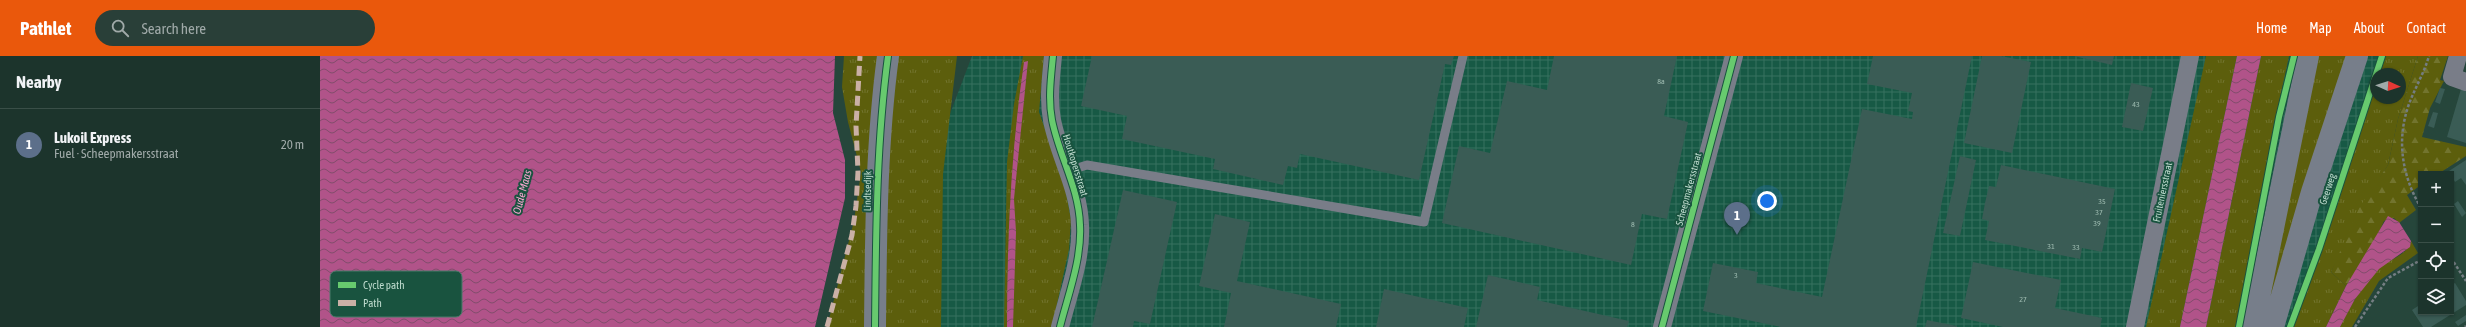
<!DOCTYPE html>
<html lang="en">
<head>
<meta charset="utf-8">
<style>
  body { margin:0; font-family:"Asap Condensed",sans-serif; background:#293f38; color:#f1f3f6 }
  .controls { position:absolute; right:12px; bottom:12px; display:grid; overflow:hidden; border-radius:0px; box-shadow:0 1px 3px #0004 }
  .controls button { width:36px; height:36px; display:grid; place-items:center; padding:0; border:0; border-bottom:1px solid #3a4f48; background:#1c342c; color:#f1f3f6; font:20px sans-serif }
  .compass { position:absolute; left:2050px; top:12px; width:36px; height:36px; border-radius:50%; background:#1c342c; box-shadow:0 1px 3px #0004; rotate:93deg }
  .you { position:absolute; left:1447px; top:145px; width:14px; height:14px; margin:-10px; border:3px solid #fff; border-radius:50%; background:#1a73e8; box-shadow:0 0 0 6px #1a73e833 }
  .badge { display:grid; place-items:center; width:26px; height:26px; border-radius:50%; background:#ea580c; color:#fff; font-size:13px; font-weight:700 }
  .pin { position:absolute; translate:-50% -33px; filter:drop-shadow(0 1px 2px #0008) }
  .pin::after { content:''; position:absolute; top:21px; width:14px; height:12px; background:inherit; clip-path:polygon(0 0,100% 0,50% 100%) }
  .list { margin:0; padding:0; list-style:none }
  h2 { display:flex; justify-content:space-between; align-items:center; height:52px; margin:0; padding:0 16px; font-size:17px }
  h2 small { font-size:13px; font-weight:400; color:#a0aaa9 }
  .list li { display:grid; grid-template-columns:26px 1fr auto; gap:12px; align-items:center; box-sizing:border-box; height:72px; padding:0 16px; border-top:1px solid #3a4f48 }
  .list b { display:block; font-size:15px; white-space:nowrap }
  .list p { margin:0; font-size:13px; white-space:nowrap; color:#a0aaa9 }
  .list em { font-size:13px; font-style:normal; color:#a0aaa9 }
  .icon { flex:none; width:22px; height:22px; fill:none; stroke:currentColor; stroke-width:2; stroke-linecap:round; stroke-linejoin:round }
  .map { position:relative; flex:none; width:2146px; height:271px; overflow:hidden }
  header { display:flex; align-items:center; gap:24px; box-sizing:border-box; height:56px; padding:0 20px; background:#ea580c; color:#fff }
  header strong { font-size:19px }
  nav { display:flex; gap:22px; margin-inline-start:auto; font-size:14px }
  .search { width:280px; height:36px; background:#293f38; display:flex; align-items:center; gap:10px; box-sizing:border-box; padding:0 14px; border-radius:22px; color:#a0aaa9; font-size:15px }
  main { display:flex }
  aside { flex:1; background:#1c342c }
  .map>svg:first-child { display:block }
  .industrial { fill:url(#industrial-grid) }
  .grass { fill:url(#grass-tufts) }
  .forest { fill:url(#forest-firs) }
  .water { fill:url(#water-waves) }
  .building { fill:#3a5c55 }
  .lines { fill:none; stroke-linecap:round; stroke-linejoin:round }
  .path { stroke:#747d82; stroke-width:2.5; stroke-dasharray:3 2; stroke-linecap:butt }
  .lane { stroke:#797d88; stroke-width:9 }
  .street { stroke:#797d88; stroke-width:18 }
  .secondary { stroke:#777e8a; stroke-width:22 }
  .quiet { stroke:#cab0a6; stroke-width:5; stroke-dasharray:10 5; stroke-linecap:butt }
  .cycleway-casing { stroke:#19533f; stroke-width:8 }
  .cycleway { stroke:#67ca6e; stroke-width:6 }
  .labels { text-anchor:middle; stroke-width:4; stroke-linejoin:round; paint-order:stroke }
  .number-label { font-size:8px; fill:#9ebbb0 }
  .street-label { font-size:10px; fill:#bfdbce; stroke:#19533f }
  .water-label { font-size:11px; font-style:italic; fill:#faa7d2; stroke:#19533f }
  .key { fill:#19533f; stroke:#4b7c6a; stroke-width:1 }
  .key-label { font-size:11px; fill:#bfdbce }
</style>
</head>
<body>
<header>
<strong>Pathlet</strong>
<div class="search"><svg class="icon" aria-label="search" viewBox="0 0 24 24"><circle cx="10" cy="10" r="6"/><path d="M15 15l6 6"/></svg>Search here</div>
<nav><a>Home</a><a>Map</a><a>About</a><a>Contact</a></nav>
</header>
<main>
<aside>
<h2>Nearby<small></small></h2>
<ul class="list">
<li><span class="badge" style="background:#5c6f8a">1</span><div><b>Lukoil Express</b><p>Fuel · Scheepmakersstraat</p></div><em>20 m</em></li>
</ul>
</aside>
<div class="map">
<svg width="2146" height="271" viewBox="0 0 2146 271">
  <defs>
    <pattern id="industrial-grid" width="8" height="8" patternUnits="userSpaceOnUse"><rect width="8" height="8" fill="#175945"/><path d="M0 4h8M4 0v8" fill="none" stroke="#37705f"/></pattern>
    <pattern id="grass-tufts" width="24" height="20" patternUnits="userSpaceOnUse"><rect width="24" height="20" fill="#5c5e0c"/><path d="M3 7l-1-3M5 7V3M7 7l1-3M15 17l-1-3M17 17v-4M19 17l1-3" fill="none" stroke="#72742e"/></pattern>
    <pattern id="forest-firs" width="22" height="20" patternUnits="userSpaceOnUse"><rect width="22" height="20" fill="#5c5e0c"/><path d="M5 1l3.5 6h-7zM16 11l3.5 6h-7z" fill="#72742e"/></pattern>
    <pattern id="water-waves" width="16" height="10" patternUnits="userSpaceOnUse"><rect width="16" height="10" fill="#b15389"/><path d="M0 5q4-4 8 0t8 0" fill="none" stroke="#814c6b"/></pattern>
  </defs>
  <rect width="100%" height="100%" fill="#26463b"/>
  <path class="industrial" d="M 652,0 L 2070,0 L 2064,18 L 2056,18 L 2056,42 L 1991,271 L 549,271 Z"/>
  <path class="grass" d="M 524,0 L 564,0 L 549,271 L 507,271 L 534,165 L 541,116 L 528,66 L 522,31 Z
    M 578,0 L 637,0 L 623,118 L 621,271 L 561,271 L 569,89 Z
    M 703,0 L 724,0 L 719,56 L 745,131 L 751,164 L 749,193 L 732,271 L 684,271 L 687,106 L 694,48 Z
    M 1886,0 L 1917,0 L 1860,271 L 1826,271 Z
    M 1941,0 L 1969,0 L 1952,79 L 1916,271 L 1886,271 Z
    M 1994,0 L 2032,0 L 1981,162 L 1939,271 Z
    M 2065,0 L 2098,0 L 2078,63 L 2068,109 L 2058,125 L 2011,216 L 2026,230 L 2006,271 L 1972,271 L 2001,194 L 2056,23 L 2056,42 L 2080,42 L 2080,18 L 2058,18 Z
    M 2091,185 L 2098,197 L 2059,225 L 2032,271 L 2020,271 C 2029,253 2044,225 2059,212 C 2070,203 2088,199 2091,185 Z"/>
  <path class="forest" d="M 2098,0 L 2128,0 L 2120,24 L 2124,25 L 2110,52 L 2102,81 L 2146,91 L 2146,100 L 2118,118 L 2101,118 L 2101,129 L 2087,139 L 2096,154 L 2079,167 L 2074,162 L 2064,165 L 2052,191 L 2026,230 L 2011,216 L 2039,152 L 2068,109 L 2078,63 Z"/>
  <path class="water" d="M 0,0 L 515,0 L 513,57 L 525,104 L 525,142 L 495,271 L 0,271 Z
    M 1917,0 L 1941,0 L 1888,261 L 1886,271 L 1860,271 Z
    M 708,5 L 694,143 L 696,176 L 693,271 L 687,271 C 687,182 691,94 704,6 Z
    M 2068,160 L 2079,166 L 2091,185 L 2090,191 L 2059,213 L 2035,243 L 2020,271 L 2006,271 L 2026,230 Z"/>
  <path class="building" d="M 772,0 L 1134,0 L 1131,9 L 1125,8 L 1099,124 L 980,98 L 977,112 L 968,110 L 963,129 L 893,113 L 895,103 L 802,83 L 807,60 L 761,50 Z
    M 1234,0 L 1357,0 L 1344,60 L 1368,66 L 1347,163 L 1322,158 L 1311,209 L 1122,167 L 1139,90 L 1170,97 L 1187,25 L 1227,34 Z
    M 1553,0 L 1652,0 L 1596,271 L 1461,271 L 1383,255 L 1393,207 L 1438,216 L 1436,227 L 1502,241 L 1542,53 L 1592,63 L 1593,56 L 1588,55 L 1592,37 L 1547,28 Z
    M 1662,0 L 1681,0 L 1711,6 L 1692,97 L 1644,87 Z
    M 1754,0 L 1794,0 L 1792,9 Z
    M 1811,27 L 1833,32 L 1823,75 L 1802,71 Z
    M 2120,32 L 2125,33 L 2120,48 L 2115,46 Z
    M 2141,33 L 2146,34 L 2146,87 L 2127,81 Z
    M 2113,56 L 2118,57 L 2114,72 L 2108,70 Z
    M 1640,100 L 1656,104 L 1640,180 L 1623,177 Z
    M 2146,104 L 2146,129 L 2141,122 L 2135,126 L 2129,115 Z
    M 1681,109 L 1795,133 L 1782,196 L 1762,192 L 1760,203 L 1665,184 L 1669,165 L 1662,163 L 1665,147 L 1669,130 L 1676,131 Z
    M 803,134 L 857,146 L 830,268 L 814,265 L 813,271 L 772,271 Z
    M 2138,145 L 2146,157 L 2142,161 L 2134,148 Z
    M 895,158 L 930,166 L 917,225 L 1021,248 L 1016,271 L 904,271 L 911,237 L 879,230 Z
    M 1653,206 L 1741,224 L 1735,252 L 1782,262 L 1780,271 L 1683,271 L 1641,262 Z
    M 1168,219 L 1220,231 L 1217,244 L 1309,265 L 1307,271 L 1156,271 Z
    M 2135,227 L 2146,245 L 2146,249 L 2111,271 L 2103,271 L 2092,254 L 2101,248 L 2101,256 L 2131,256 L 2131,229 Z
    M 1064,233 L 1148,252 L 1144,271 L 1056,271 Z
    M 2146,259 L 2146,265 L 2138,270 L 2135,266 Z
    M 1607,264 L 1637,270 L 1637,271 L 1605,271 Z"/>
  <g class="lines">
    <path class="path" d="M 2101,152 C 2082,120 2076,84 2089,48 C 2095,32 2104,17 2109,0
      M 2131,202 L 2146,225
      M 2035,271 L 2068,222 L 2101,204
      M 2145,271 L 2146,270"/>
    <path class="lane" d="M 748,115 L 767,109 L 1104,166 L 1143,0"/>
    <path class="street" d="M 733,0 C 731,21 728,43 732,64 C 739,100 759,132 760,169 C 762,203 748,239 740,271
      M 2138,0 L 2132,21 L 2146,26
      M 1342,271 L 1414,0
      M 1815,271 L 1870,0"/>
    <path class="secondary" d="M 555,271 C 556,180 556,90 568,0
      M 1933,271 L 1988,0
      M 1953,271 L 1992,136 L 2037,0"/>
    <path class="quiet" d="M 507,271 L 532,179 L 536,150 L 538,116 L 536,70 L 540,0"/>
    <g class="cycleway-casing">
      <path id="cycleway" d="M 733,0 C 731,21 728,43 732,64 C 739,100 759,132 760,169 C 762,203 748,239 740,271
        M 555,271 C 556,180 556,90 568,0
        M 1342,271 L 1414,0
        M 1919,271 L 1959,61 L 1974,0
        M 1970,271 L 1999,193 L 2062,0"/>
    </g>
    <use href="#cycleway" class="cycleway"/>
  </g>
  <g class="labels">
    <g class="number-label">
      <text x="1341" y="28">8a</text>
      <text x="1816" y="51">43</text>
      <text x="1782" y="148">35</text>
      <text x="1779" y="159">37</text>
      <text x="1777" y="170">39</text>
      <text x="1313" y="171">8</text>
      <text x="1731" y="193">31</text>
      <text x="1756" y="194">33</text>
      <text x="1416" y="222">3</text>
      <text x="1703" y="246">27</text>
    </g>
    <g class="street-label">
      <text transform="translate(756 109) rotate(73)" y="4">Houtkopersstraat</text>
      <text transform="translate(1368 133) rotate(-75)" y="4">Scheepmakersstraat</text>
      <text transform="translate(2007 133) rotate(-72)" y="4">Geerweg</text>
      <text transform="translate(547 135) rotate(-89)" y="4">Lindtsedijk</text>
      <text transform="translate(1842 136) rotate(-78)" y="4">Fruiteniersstraat</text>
    </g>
    <g class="water-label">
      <text transform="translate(202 136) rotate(-75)" y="4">Oude Maas</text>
    </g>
  </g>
  <rect x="10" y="215" width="132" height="46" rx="6" class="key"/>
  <rect x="18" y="226" width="18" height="6" fill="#67ca6e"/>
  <rect x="18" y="244" width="18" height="6" fill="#cab0a6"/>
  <g class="key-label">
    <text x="43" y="233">Cycle path</text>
    <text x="43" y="251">Path</text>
  </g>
</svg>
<div class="controls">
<button>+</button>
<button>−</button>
<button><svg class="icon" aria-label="locate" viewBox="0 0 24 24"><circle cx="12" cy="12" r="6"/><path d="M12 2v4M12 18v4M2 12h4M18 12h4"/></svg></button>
<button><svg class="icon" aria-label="layers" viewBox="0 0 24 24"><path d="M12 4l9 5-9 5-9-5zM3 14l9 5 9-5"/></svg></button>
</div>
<svg class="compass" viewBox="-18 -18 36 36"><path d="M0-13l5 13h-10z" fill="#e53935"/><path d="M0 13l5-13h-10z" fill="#a0aaa9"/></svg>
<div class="you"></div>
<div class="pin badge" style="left:1417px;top:179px;background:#5c6f8a">1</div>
</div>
</main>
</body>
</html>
